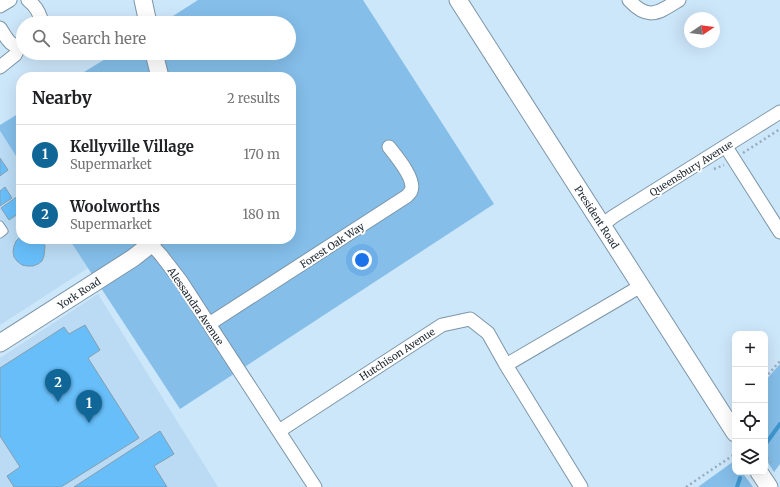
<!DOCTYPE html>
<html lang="en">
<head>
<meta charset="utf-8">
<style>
  body { margin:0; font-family:Merriweather,serif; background:#f6f6f6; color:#202124 }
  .controls { position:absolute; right:12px; bottom:12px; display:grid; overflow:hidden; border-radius:8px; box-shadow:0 4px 16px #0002 }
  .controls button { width:36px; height:36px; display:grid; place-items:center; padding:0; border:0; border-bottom:1px solid #e0e0e0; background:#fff; color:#202124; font:20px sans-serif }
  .compass { position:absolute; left:684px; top:12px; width:36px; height:36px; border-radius:50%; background:#fff; box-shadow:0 4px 16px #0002; rotate:77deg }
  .you { position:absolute; left:362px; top:260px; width:14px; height:14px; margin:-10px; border:3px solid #fff; border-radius:50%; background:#1a73e8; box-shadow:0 0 0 6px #1a73e833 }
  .badge { display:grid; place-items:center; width:26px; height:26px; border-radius:50%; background:#0f6697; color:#fff; font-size:13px; font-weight:700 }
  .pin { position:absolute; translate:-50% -33px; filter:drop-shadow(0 1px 2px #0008) }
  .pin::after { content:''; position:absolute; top:21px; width:14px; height:12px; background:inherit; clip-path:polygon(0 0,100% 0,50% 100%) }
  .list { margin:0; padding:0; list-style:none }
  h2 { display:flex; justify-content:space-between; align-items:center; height:52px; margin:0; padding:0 16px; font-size:17px }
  h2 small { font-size:13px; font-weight:400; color:#757577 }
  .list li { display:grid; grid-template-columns:26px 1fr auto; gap:12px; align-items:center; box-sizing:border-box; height:60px; padding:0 16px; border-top:1px solid #e0e0e0 }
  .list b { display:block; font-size:15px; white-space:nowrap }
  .list p { margin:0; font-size:13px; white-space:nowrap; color:#757577 }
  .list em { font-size:13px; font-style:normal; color:#757577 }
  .icon { flex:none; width:22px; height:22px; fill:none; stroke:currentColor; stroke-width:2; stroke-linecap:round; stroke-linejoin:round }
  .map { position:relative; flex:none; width:780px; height:487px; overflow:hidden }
  .search { position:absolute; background:#fff; box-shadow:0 4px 16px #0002; left:16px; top:16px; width:280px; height:44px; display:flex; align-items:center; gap:10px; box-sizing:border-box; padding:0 14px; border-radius:22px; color:#757577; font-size:15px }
  .panel { position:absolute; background:#fff; box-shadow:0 4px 16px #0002; left:16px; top:72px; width:280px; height:172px; border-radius:16px }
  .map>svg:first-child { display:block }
  .built { fill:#badbf3 }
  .green { fill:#84bee9 }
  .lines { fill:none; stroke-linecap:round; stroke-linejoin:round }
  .stream { stroke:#3f97d0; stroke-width:4 }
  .building { fill:#67bef9; stroke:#859eb0 }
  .service-casing { stroke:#7d95a7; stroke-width:9 }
  .minor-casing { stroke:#7d95a7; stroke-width:15 }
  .tertiary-casing { stroke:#7d95a7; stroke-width:19 }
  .path { stroke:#97acbc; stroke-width:2.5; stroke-dasharray:2 3; stroke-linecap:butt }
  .service { stroke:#fff; stroke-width:7 }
  .minor { stroke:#fff; stroke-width:13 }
  .tertiary { stroke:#fff; stroke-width:17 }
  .labels { text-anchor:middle; stroke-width:4; stroke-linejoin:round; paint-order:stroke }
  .street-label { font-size:10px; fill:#232d34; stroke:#fff }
</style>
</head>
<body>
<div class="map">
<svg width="780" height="487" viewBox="0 0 780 487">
  <rect width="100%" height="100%" fill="#cce6fa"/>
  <path class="built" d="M 0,132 L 21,164 L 21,239 L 69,239 L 88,268 L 0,325 Z
    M 98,294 L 218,487 L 0,487 L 0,358 Z"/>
  <path class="green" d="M 198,0 L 363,0 L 494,204 L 180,409 L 69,239 L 291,239 L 291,77 L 76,77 L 115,53 L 289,53 L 289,23 L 162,23 Z
    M 21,112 L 21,164 L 0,131 L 0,125 Z
    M 780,364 L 780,464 L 774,472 L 765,458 L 765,381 Z
    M 734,461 L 735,462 L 735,472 L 742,472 L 753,487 L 698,487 Z"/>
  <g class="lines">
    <path class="stream" d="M 767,442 L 780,424
      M 737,487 L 740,478"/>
  </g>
  <path class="building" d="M 0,158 L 8,170 L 0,176 Z
    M 5,187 L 12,198 L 0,206 L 0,191 Z
    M 18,196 L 21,201 L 21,212 L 9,220 L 1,208 Z
    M 21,236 L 21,239 L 40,239 L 43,242 L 45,246 L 44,256 L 42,261 L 38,264 L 33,266 L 27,266 L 22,265 L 17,261 L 14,257 L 13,251 L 14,246 L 16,241 Z
    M 85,325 L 100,350 L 88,358 L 139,438 L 61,487 L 14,487 L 7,476 L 20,467 L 0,436 L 0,368 L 64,327 L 69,334 Z
    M 160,431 L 174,454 L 154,466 L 167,487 L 74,487 Z"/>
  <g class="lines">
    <g class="service-casing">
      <path id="service" d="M 0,225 L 4,231 L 0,234"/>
    </g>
    <g class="minor-casing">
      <path id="minor" d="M 28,0 C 36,6 40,13 42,23
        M 629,0 C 648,21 658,13 679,0
        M 0,6 L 10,0
        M 0,28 C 6,37 10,48 23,46
        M 0,67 L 15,55 L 19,47
        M 726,147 L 780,232
        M 602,225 L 614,216 L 780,112
        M 151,244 L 161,255 L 181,281 L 315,487
        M 209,324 L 407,196 C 408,195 410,193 411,191 C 416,179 396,156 389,147
        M 506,365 L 641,286
        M 279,431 L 442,325 L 470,319 L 488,333 L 506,365 L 581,487"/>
    </g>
    <g class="tertiary-casing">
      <path id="tertiary" d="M 143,0 L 148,23
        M 458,0 L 735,433
        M 154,53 L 160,77
        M 0,343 L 133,258 L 151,244 L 154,239
        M 759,472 L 769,487"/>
    </g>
    <path class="path" d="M 743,153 L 780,129
      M 714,169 L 724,165
      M 765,378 L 780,361
      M 765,453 L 771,463
      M 686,487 L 735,454"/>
    <use href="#service" class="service"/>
    <use href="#minor" class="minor"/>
    <use href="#tertiary" class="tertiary"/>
  </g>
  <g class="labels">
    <g class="street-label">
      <text transform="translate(691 168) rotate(-32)" y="4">Queensbury Avenue</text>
      <text transform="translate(597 217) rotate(57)" y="4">President Road</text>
      <text transform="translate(332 245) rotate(-33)" y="4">Forest Oak Way</text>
      <text transform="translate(79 293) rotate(-33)" y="4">York Road</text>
      <text transform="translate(196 306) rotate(56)" y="4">Alessandra Avenue</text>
      <text transform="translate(397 354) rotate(-33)" y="4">Hutchison Avenue</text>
    </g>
  </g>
</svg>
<div class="controls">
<button>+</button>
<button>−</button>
<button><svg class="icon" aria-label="locate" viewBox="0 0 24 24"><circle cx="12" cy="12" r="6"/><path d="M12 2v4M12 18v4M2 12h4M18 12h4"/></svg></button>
<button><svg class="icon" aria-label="layers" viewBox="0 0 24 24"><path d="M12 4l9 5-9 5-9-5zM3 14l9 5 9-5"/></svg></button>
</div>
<svg class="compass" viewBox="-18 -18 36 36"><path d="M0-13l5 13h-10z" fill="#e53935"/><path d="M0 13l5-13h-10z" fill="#757577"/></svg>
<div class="you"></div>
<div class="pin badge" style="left:89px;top:423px">1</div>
<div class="pin badge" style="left:58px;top:402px">2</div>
<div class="search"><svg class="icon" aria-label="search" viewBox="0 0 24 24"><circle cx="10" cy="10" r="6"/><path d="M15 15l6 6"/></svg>Search here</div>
<section class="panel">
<h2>Nearby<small>2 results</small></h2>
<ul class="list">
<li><span class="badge">1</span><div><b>Kellyville Village</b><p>Supermarket</p></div><em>170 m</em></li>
<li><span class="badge">2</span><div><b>Woolworths</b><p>Supermarket</p></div><em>180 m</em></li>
</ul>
</section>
</div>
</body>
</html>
